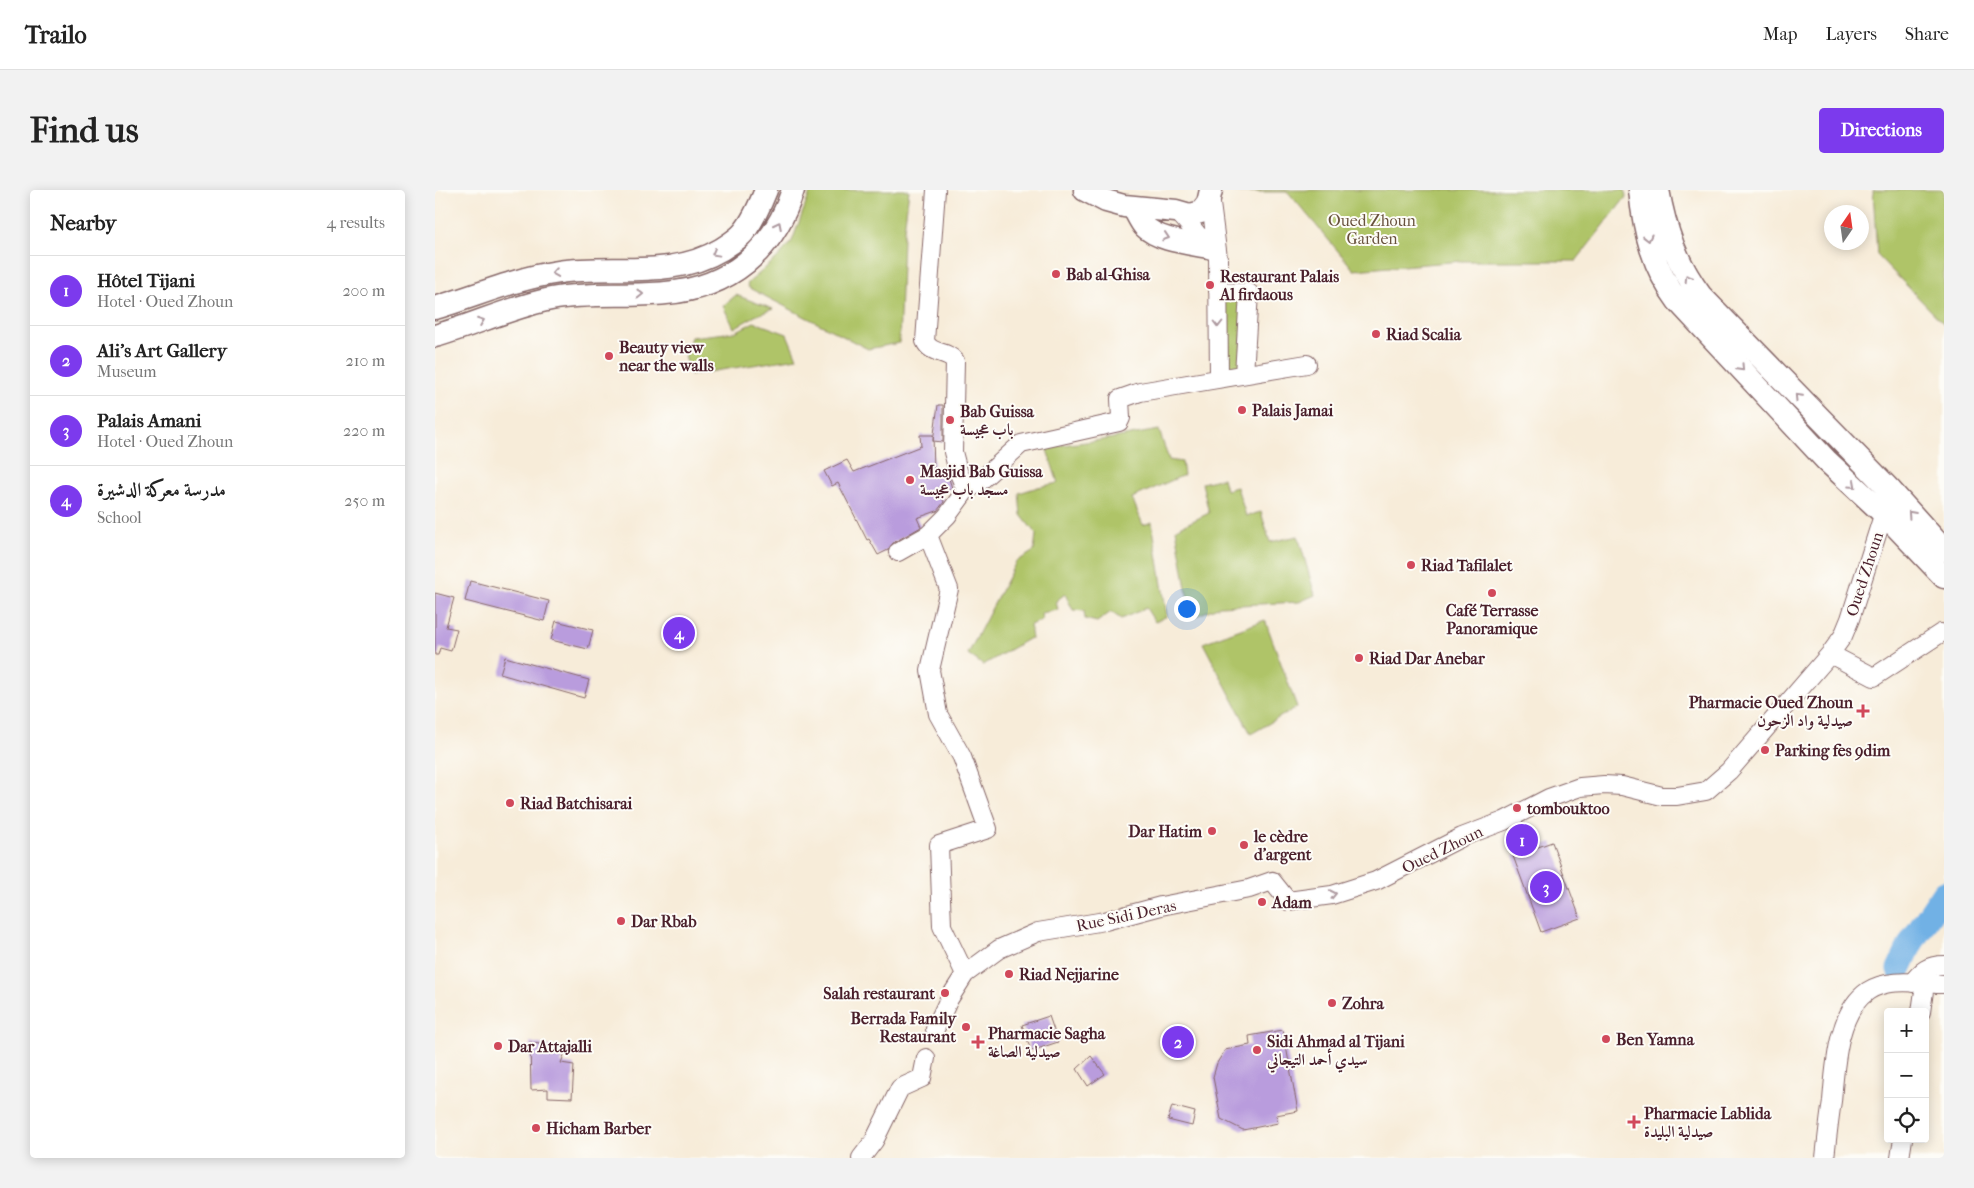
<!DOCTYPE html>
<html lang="en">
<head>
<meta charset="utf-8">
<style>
  body { margin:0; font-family:"IM FELL French Canon",Amiri,serif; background:#f2f2f2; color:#222 }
  .controls { position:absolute; right:15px; bottom:15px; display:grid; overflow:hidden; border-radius:5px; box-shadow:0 2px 12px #0003 }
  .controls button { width:45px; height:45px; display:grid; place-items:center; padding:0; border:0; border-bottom:1px solid #e0e0e0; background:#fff; color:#222; font:25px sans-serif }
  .compass { position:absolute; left:1389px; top:15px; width:45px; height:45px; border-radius:50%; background:#fff; box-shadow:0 2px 12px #0003; rotate:13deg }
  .you { position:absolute; left:751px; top:418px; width:18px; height:18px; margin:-12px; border:4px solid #fff; border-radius:50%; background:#1a73e8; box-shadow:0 0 0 8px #1a73e833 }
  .badge { display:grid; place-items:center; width:32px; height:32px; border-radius:50%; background:#7c3aed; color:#fff; font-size:16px; font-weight:700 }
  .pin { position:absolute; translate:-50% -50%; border:2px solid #fff; box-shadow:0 1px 5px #0006 }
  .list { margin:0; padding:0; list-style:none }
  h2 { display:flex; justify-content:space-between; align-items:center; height:65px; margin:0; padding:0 20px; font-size:21px }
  h2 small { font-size:16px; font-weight:400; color:#767676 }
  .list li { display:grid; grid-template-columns:32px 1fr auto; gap:15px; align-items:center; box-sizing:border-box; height:70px; padding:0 20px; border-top:1px solid #e0e0e0 }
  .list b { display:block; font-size:19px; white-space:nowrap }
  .list p { margin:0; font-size:16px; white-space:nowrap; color:#767676 }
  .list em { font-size:16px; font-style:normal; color:#767676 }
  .icon { flex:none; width:28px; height:28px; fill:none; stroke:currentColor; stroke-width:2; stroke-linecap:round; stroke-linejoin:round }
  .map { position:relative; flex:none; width:1509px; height:968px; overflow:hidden; border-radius:5px }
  header { display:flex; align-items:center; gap:30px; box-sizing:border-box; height:70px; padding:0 25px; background:#fff; border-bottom:1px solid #e0e0e0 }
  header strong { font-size:24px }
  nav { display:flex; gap:28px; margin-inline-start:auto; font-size:18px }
  .intro { display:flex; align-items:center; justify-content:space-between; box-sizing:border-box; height:120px; padding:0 30px }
  h1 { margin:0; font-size:35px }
  .button { padding:12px 22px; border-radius:5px; background:#7c3aed; color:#fff; font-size:18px; font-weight:700 }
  main { display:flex; gap:30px; padding:0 30px }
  aside { flex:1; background:#fff; border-radius:5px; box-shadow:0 2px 12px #0003 }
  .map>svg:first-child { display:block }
  .green { fill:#afc468; stroke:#7c724a }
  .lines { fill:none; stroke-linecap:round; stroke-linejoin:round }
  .river { stroke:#71b1e5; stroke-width:25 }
  .building { fill:#b99cdd }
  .minor-casing { stroke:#876768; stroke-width:20 }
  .major-casing { stroke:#876768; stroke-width:25 }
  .minor { stroke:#fff; stroke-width:18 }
  .major { stroke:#fff; stroke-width:22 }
  .oneway { stroke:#ae9aa0 }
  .poi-dot { fill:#d1495b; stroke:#fdfcf7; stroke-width:2 }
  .labels { text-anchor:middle; stroke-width:4; stroke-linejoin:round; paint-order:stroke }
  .park-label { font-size:16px; fill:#68513d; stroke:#fdfcf7 }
  .poi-label { font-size:16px; font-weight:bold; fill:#4a1f2b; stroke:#fdfcf7; text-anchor:start }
  .street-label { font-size:16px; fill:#4a1f2b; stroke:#fdfcf7 }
</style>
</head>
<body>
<header>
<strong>Trailo</strong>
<nav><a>Map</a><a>Layers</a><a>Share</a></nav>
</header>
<div class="intro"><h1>Find us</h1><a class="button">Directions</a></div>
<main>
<aside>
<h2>Nearby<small>4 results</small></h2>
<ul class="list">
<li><span class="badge">1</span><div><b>Hôtel Tijani</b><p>Hotel · Oued Zhoun</p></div><em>200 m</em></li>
<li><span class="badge">2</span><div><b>Ali's Art Gallery</b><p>Museum</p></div><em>210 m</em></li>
<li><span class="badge">3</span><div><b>Palais Amani</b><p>Hotel · Oued Zhoun</p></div><em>220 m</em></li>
<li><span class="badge">4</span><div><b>مدرسة معركة الدشيرة</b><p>School</p></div><em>250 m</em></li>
</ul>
</aside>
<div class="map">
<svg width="1509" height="968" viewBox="0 0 1509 968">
  <rect width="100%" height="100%" fill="#fdfcf7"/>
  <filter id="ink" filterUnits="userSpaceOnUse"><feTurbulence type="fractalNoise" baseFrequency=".02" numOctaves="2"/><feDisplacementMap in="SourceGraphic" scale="10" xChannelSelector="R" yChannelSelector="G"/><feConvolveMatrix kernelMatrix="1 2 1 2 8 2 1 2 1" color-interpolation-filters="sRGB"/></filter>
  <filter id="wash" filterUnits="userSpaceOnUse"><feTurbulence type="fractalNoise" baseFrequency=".0096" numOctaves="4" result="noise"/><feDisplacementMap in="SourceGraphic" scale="20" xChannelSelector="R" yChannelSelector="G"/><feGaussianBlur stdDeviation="1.12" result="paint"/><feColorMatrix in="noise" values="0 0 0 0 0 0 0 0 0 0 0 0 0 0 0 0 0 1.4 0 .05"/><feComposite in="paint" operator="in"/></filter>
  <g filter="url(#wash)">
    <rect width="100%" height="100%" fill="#f7ecd9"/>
    <path class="green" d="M 376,0 L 474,0 L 468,48 L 464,153 L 433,159 L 314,98 L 312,94 L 343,67 L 357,51 Z
      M 802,0 L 1190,0 L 1191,7 L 1141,71 L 1027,71 L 919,80 L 853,2 L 801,2 Z
      M 1438,0 L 1509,0 L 1509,134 L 1442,65 Z
      M 786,104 L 814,104 L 810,189 L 786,194 Z
      M 301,105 L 338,119 L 320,126 L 299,138 L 288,116 Z
      M 319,132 L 352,144 L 362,168 L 255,185 L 250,165 L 256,147 L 300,142 Z
      M 724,240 L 734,270 L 747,272 L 749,285 L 697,308 L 708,335 L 717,332 L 732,426 L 720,432 L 711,418 L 686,429 L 676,422 L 662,432 L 650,429 L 649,421 L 638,420 L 630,404 L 621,411 L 623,420 L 606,423 L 607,430 L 595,435 L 597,449 L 595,448 L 548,475 L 533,464 L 581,372 L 599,361 L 601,344 L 586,325 L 584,303 L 603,297 L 623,293 L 611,257 L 667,250 Z
      M 788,288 L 791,300 L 802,297 L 811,326 L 826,322 L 835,352 L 863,346 L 880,405 L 864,412 L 785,416 L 756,428 L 741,339 L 774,323 L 767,293 Z
      M 830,430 L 862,517 L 816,544 L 768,453 Z"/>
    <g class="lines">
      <path class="river" d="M 1464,779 L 1476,753 L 1509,703"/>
    </g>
    <g id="blocks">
      <path class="building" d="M 503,215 L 508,215 L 508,252 L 498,251 Z
        M 485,245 L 498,245 L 499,281 L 511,280 L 517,298 L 506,303 L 509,312 L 502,321 L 482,328 L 486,337 L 458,353 L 453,360 L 443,365 L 434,349 L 432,350 L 403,293 L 397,296 L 389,281 L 412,270 L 419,282 L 486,256 Z
        M 35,391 L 114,411 L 109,431 L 30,411 Z
        M 0,403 L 19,408 L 11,437 L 22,439 L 16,461 L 5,458 L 3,465 L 0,465 Z
        M 121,431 L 158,440 L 153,459 L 116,450 Z
        M 70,467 L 154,490 L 149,508 L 65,484 Z
        M 1117,652 L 1145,728 L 1106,742 L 1078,666 Z
        M 614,826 L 623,852 L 596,861 L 587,835 Z
        M 848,840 L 863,921 L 841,925 L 843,933 L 808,940 L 786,929 L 778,887 L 782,873 L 790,860 L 815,855 L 814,846 Z
        M 95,852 L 131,860 L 126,873 L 139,875 L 137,908 L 113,907 L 113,899 L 96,900 Z
        M 656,866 L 670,884 L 653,896 L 642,879 Z
        M 737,916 L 760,922 L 757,936 L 733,930 Z"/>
    </g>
  </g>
  <g filter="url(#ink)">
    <use href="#blocks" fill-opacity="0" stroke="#876768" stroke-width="1"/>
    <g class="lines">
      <g class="minor-casing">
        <path id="minor" d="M 501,0 L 490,151 C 496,165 512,160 520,171 L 518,262 L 523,281 L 531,300
          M 775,6 L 783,68 L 784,188
          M 744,23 L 776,60
          M 783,102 L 814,103 L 809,184
          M 493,345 L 514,399 L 495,480 L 503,524 L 527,567 L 553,639 L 504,655 L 507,736 L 530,784
          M 463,362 L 493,345 L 512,326 L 531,300 L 542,294 L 586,254 L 684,232 L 686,228 L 685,209 L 705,202 L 872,174
          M 1395,464 L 1408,446 L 1415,429 L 1452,313
          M 1477,793 C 1486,781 1493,775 1509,775
          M 1486,822 L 1490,794
          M 500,839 L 514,809 L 530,784 L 564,759 L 603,742 L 670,731 L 726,716 L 814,699 L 837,691 L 853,711 L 897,705 L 941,691 L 1027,647 L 1069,631 L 1114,608 L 1145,597 L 1169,595 L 1187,596 L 1227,606 L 1242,606 L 1271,601 L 1294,581 L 1395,464 L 1439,487 L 1506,443
          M 426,968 L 439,951 L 465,898 L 487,888 L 491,868
          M 1390,968 C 1392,949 1394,930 1397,911 C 1400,877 1402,822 1433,801 C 1454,787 1486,794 1509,794
          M 1465,968 L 1468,949"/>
      </g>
      <g class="major-casing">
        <path id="major" d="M 650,0 L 671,11 L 689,16 L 741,21 L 755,25 L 766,22 L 773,13 L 776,0
          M 1205,0 C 1209,41 1218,78 1243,111 L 1391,270 L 1448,323 L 1509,387
          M 1223,0 C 1230,40 1242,74 1266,106 L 1456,301 L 1509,360
          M 699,19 C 702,24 705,31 709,36 C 724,51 754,53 774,57
          M 0,118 C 41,106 81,88 124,82 C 180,74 235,90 287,59 C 294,54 302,50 308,43 C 318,31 325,15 331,0
          M 0,146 C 39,135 76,117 116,109 C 154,102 193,107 231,103 C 294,98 339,61 358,0"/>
      </g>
      <use href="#minor" class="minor"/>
      <use href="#major" class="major"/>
    </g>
    <defs><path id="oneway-chevron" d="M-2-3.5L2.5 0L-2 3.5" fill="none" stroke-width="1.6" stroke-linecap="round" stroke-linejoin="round" transform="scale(1.25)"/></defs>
    <g class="oneway">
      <use href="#oneway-chevron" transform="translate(343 35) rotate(-63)"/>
      <use href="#oneway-chevron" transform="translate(731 47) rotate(18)"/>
      <use href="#oneway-chevron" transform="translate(1213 48) rotate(76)"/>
      <use href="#oneway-chevron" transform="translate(280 63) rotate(151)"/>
      <use href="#oneway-chevron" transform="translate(120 83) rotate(171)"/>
      <use href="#oneway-chevron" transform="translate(1253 88) rotate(-122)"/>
      <use href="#oneway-chevron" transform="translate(205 104) rotate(-1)"/>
      <use href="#oneway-chevron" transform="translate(46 131) rotate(-21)"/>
      <use href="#oneway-chevron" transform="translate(783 134) rotate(90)"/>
      <use href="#oneway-chevron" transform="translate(1306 178) rotate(47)"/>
      <use href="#oneway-chevron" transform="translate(1363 207) rotate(-134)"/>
      <use href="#oneway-chevron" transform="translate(1418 295) rotate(42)"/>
      <use href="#oneway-chevron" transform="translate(1476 324) rotate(-132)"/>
      <use href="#oneway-chevron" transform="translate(898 704) rotate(-12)"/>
    </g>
  </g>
  <g class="poi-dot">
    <circle cx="621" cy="84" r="5"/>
    <circle cx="775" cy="95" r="5"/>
    <circle cx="941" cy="144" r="5"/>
    <circle cx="174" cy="166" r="5"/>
    <circle cx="807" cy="220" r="5"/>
    <circle cx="515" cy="230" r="5"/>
    <circle cx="475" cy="290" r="5"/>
    <circle cx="976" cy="375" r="5"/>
    <circle cx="1057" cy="403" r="5"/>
    <circle cx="924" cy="468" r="5"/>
    <path d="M1425.5 513.5h5v5h5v5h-5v5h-5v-5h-5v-5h5z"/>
    <circle cx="1330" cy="560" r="5"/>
    <circle cx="75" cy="613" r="5"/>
    <circle cx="1082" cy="618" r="5"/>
    <circle cx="777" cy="641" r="5"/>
    <circle cx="809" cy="655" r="5"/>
    <circle cx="827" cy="712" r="5"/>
    <circle cx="186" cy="731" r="5"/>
    <circle cx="574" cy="784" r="5"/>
    <circle cx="510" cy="803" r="5"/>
    <circle cx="897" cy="813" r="5"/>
    <circle cx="531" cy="837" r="5"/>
    <circle cx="1171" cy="849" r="5"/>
    <path d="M540.5 844.5h5v5h5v5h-5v5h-5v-5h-5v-5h5z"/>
    <circle cx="63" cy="856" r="5"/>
    <circle cx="822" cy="860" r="5"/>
    <path d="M1196.5 924.5h5v5h5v5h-5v5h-5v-5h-5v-5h5z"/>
    <circle cx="101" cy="938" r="5"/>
  </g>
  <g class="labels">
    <g class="park-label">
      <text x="937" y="36">Oued Zhoun<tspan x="937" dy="18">Garden</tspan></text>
    </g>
    <g class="poi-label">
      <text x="631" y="90">Bab al-Ghisa</text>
      <text x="785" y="92">Restaurant Palais<tspan x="785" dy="18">Al firdaous</tspan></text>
      <text x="951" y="150">Riad Scalia</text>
      <text x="184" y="163">Beauty view<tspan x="184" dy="18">near the walls</tspan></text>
      <text x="817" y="226">Palais Jamai</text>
      <text x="525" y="227">Bab Guissa<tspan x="525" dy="18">باب عجيسة</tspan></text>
      <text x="485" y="287">Masjid Bab Guissa<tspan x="485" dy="18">مسجد باب عجيسة</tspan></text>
      <text x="986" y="381">Riad Tafilalet</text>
      <text x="1057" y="426" text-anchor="middle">Café Terrasse<tspan x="1057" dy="18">Panoramique</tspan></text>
      <text x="934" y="474">Riad Dar Anebar</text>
      <text x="1418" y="518" text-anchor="end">Pharmacie Oued Zhoun<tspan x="1418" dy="18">صيدلية واد الزحون</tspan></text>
      <text x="1340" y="566">Parking fes 9dim</text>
      <text x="85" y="619">Riad Batchisarai</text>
      <text x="1092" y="624">tombouktoo</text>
      <text x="767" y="647" text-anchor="end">Dar Hatim</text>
      <text x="819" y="652">le cèdre<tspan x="819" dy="18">d'argent</tspan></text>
      <text x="837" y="718">Adam</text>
      <text x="196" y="737">Dar Rbab</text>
      <text x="584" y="790">Riad Nejjarine</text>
      <text x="500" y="809" text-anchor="end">Salah restaurant</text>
      <text x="907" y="819">Zohra</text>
      <text x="521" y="834" text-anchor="end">Berrada Family<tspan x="521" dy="18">Restaurant</tspan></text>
      <text x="553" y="849">Pharmacie Sagha<tspan x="553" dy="18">صيدلية الصاغة</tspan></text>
      <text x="1181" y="855">Ben Yamna</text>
      <text x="832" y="857">Sidi Ahmad al Tijani<tspan x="832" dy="18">سيدي أحمد التيجاني</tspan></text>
      <text x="73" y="862">Dar Attajalli</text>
      <text x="1209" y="929">Pharmacie Lablida<tspan x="1209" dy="18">صيدلية البليدة</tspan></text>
      <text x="111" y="944">Hicham Barber</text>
    </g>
    <g class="street-label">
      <text transform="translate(1429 384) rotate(-72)" y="6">Oued Zhoun</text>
      <text transform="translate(1007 659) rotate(-26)" y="6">Oued Zhoun</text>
      <text transform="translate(691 725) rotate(-12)" y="6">Rue Sidi Deras</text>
    </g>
  </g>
</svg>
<div class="controls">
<button>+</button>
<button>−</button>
<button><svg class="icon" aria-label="locate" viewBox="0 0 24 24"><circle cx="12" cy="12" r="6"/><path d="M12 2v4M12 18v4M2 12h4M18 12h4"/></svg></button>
</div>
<svg class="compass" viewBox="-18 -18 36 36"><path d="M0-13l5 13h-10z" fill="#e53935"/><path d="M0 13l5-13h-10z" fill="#767676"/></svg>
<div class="you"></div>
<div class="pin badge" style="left:1087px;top:650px">1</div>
<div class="pin badge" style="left:743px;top:852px">2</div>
<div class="pin badge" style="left:1111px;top:697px">3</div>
<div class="pin badge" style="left:244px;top:443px">4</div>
</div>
</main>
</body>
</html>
